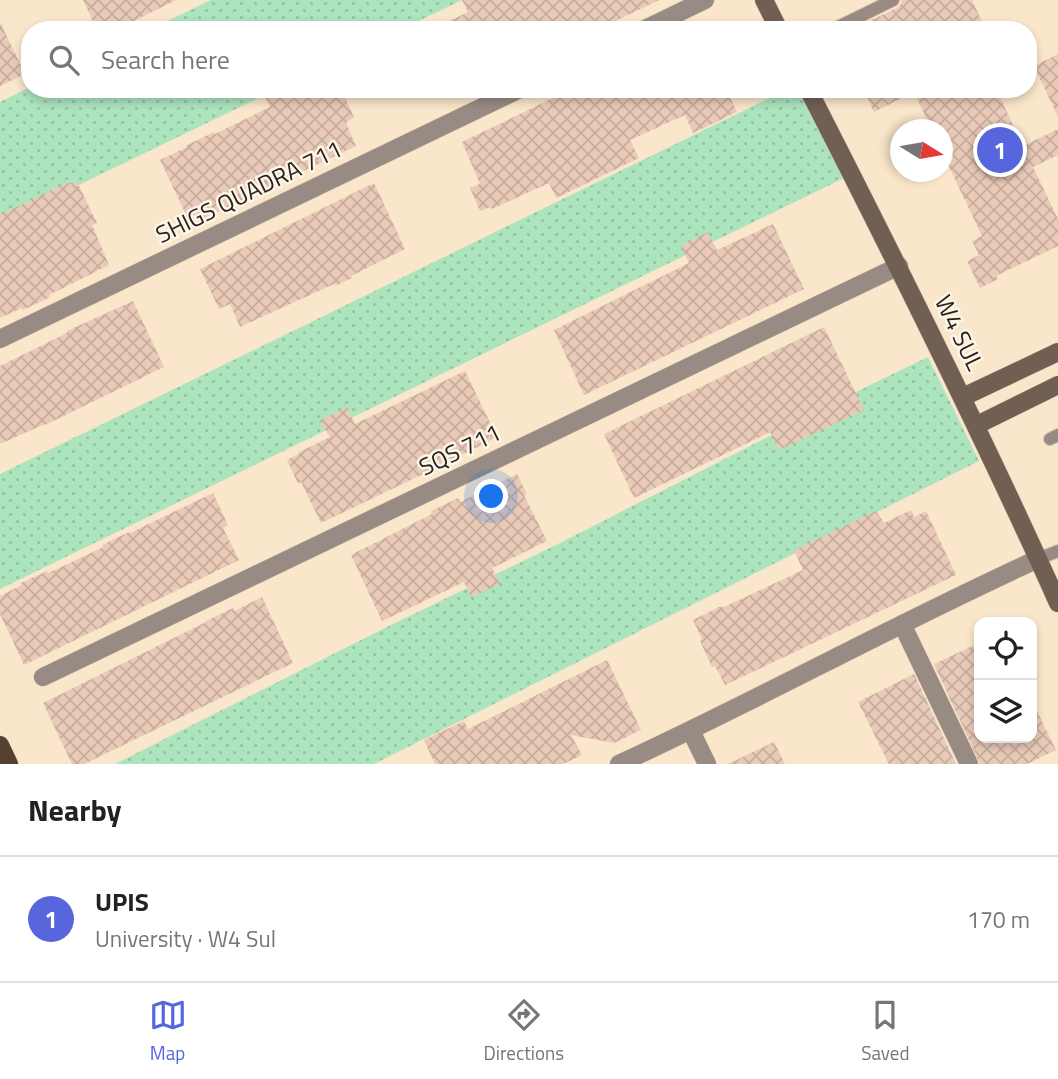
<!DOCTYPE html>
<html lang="en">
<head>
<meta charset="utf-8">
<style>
  body { margin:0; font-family:"Titillium Web",sans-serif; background:#f6f6f6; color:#222 }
  .controls { position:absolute; right:21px; bottom:21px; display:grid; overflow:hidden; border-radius:14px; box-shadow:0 4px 10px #0003 }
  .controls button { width:63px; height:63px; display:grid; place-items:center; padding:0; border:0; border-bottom:2px solid #e0e0e0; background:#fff; color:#222; font:35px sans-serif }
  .compass { position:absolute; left:890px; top:119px; width:63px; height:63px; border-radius:50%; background:#fff; box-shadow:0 4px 10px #0003; rotate:101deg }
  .you { position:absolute; left:492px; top:497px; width:24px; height:24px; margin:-18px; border:5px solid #fff; border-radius:50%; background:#1a73e8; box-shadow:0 0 0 10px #1a73e833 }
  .badge { display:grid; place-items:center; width:46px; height:46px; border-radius:50%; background:#5766dd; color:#fff; font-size:23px; font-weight:700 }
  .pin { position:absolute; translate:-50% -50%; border:4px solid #fff; box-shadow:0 2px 7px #0006 }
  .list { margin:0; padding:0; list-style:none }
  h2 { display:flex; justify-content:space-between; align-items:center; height:91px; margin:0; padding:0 28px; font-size:30px }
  h2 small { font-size:23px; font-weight:400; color:#767676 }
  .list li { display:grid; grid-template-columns:46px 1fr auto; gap:21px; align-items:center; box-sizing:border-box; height:126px; padding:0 28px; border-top:2px solid #e0e0e0 }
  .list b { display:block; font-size:26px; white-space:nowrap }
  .list p { margin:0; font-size:23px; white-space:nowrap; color:#767676 }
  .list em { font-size:23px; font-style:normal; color:#767676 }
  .icon { flex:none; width:38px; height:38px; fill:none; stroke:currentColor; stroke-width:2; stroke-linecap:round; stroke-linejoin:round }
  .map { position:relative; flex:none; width:1058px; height:764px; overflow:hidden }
  .search { position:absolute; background:#fff; box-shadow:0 4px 10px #0003; left:21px; right:21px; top:21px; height:77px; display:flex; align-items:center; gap:18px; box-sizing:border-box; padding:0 24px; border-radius:28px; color:#767676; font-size:26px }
  .sheet { height:217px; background:#fff }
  nav { display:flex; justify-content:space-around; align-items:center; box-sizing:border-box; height:98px; border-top:2px solid #e0e0e0; background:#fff; font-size:19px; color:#767676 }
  nav a { display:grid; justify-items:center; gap:4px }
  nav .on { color:#5766dd }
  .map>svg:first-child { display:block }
  .grass { fill:url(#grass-dots) }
  .building { fill:url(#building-cross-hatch) }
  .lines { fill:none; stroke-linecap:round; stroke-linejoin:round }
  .lane-casing { stroke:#d4c3aa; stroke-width:14 }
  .street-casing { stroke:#d4c3aa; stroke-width:19 }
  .secondary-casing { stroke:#d4c3aa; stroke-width:19 }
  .primary-casing { stroke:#d4c3aa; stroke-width:19 }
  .lane { stroke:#988b83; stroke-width:12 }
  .street { stroke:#988b83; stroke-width:18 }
  .secondary { stroke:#715f53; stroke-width:18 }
  .primary { stroke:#554032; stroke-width:18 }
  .labels { text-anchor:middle; stroke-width:5; stroke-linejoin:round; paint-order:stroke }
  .street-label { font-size:24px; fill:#292217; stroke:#fdf5ea }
</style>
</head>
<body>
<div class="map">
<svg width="1058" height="764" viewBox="0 0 1058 764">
  <defs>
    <pattern id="grass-dots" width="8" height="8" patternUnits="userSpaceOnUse" patternTransform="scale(1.75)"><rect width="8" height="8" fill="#ace4be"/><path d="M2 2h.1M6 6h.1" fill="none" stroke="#94c3a3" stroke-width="1.8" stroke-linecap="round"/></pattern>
    <pattern id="building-cross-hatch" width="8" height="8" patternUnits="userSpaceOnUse" patternTransform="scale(1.75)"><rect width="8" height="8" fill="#e9cab8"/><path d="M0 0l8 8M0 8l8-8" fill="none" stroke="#c8ad9d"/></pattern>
  </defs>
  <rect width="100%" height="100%" fill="#fae6ca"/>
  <path class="grass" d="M 211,0 L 462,0 L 400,30 L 149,30 Z
    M 30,87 L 30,89 L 277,89 L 0,223 L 0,102 Z
    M 788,89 L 801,89 L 844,178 L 0,589 L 0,474 Z
    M 928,357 L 979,461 L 374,764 L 115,764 L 383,629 L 560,543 L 860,390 Z"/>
  <path class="building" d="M 83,0 L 176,0 L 116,30 L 97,30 Z
    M 462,0 L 659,0 L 597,30 L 431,30 L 468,12 Z
    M 902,0 L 972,0 L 986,30 L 866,30 L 863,24 L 897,8 L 901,4 Z
    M 0,22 L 25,74 L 0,86 Z
    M 1058,54 L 1058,117 L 1034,66 Z
    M 261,89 L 341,89 L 354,117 L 346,123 L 356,146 L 191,225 L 160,160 L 187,147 L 187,145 L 214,132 L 215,134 L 270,107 Z
    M 571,89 L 726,89 L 737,112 L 693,133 L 685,115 L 630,140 L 639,158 L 556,198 L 549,183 L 492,209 L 491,207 L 480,211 L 470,188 L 480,184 L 462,142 Z
    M 863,89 L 996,89 L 1023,146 L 1058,129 L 1058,155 L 1033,167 L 1058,219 L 1058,246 L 996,276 L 998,279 L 980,288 L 967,261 L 979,255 L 972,241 L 982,236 L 942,152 L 942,130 L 932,130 L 914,92 L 874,112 Z
    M 77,182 L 97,223 L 92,225 L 109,265 L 49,295 L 50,297 L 23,310 L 22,308 L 0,318 L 0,215 L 64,184 Z
    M 374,183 L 405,249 L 351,276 L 352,278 L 335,286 L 334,284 L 240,327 L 230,304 L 219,309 L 200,269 Z
    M 773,224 L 804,289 L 584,395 L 554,330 L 689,263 L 681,246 L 708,232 L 717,250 Z
    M 133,301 L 164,367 L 45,425 L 45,424 L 0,444 L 0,366 L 67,333 L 67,331 Z
    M 824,327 L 864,410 L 779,450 L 770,432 L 634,498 L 604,434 Z
    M 465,371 L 497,437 L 442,465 L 321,523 L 301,482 L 298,484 L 287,460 L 300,453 L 299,452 L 330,437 L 319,421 L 347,407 L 355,424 Z
    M 517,474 L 527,494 L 524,495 L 547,541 L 492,568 L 500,584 L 471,597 L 464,582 L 382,621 L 351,555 L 432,514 L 431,511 L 458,498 L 460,502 Z
    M 213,493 L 228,525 L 223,528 L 239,560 L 24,665 L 0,614 L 0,596 L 22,585 L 21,583 L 47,571 L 48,573 L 83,557 L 103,547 L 102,545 L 129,532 L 130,533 Z
    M 911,510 L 914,517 L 926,511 L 956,575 L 725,685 L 715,666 L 712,667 L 700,641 L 702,639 L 693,620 L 721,606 L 722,608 L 803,570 L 794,550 L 876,511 L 884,523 Z
    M 262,597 L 293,663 L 84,764 L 72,764 L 43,703 L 206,622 L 206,621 L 233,608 L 235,611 Z
    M 979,643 L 979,738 L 1032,738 L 1032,701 L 1056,750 L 1027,764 L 980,764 L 934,664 Z
    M 607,660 L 641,730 L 614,743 L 571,735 L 582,755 L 563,764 L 435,764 L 424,740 L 464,721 L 468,729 Z
    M 914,674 L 956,764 L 889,764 L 858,702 Z
    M 774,742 L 785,764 L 728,764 Z"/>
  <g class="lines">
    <g class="lane-casing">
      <path id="lane" d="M 832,30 L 893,0
        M 1050,439 L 1058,435
        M 1038,559 L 1058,551"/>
    </g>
    <g class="street-casing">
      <path id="street" d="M 643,30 L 705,0
        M 0,339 L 520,89
        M 902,624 L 969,764
        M 43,677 L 899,266
        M 691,731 L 707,764
        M 619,764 C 760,699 897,623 1038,559"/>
    </g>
    <g class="secondary-casing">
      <path id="secondary" d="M 764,0 L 779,30
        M 808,89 C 895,259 980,429 1058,603
        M 963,397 L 1058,352
        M 977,425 L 1058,385"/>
    </g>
    <g class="primary-casing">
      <path id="primary" d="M 0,745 L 9,764"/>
    </g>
    <use href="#lane" class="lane"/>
    <use href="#street" class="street"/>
    <use href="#secondary" class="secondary"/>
    <use href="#primary" class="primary"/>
  </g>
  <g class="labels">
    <g class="street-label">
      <text transform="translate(249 192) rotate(-26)" y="8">SHIGS QUADRA 711</text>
      <text transform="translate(959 333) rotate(64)" y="8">W4 SUL</text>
      <text transform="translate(460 450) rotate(-26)" y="8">SQS 711</text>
    </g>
  </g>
</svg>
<div class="controls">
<button><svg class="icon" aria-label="locate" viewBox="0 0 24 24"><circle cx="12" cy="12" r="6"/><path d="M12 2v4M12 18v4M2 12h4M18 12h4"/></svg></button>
<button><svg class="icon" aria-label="layers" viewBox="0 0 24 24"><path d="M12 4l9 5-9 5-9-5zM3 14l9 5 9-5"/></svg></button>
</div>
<svg class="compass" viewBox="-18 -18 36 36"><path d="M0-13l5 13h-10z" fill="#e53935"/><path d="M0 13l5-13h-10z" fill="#767676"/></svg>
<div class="you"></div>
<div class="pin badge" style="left:1000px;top:150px">1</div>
<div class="search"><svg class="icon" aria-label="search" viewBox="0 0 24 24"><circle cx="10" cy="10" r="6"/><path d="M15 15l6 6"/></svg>Search here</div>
</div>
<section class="sheet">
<h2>Nearby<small></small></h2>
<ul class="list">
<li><span class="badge">1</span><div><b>UPIS</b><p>University · W4 Sul</p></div><em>170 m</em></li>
</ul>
</section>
<nav>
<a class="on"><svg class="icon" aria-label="map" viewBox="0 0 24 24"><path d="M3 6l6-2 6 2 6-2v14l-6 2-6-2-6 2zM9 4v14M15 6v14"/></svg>Map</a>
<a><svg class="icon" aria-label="directions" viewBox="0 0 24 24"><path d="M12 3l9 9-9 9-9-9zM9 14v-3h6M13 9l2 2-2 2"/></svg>Directions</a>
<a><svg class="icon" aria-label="saved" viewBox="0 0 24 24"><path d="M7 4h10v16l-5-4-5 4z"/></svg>Saved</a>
</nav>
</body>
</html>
